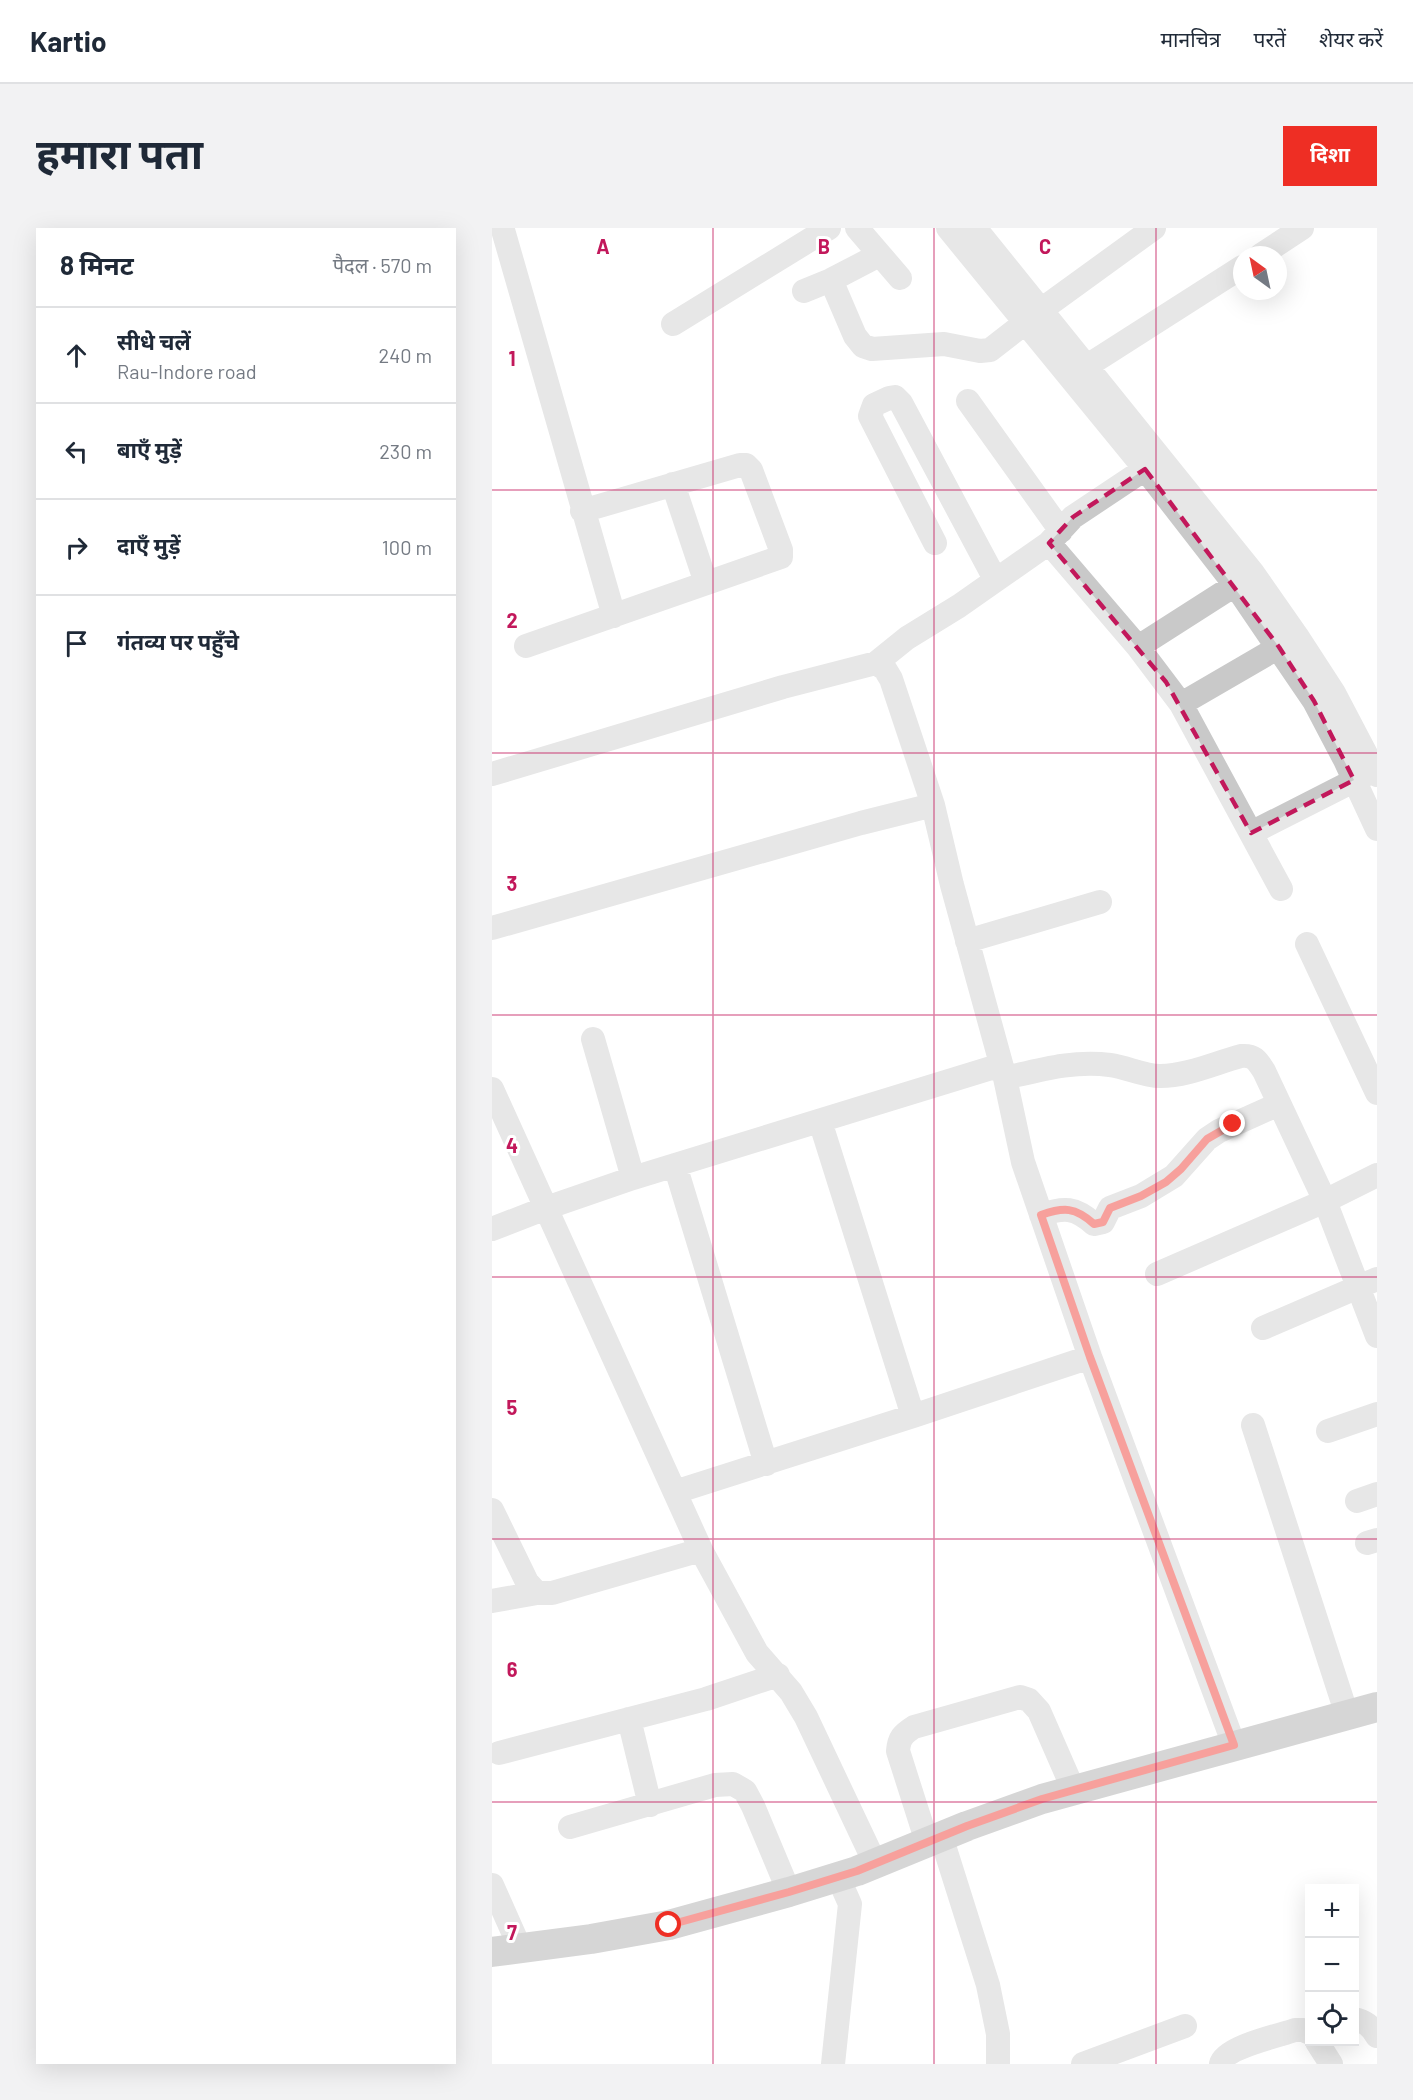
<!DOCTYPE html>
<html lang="hi">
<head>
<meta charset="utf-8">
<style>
  body { margin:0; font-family:Barlow,"Noto Sans Devanagari",sans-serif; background:#f2f2f3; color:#1f2937 }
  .controls { position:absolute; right:18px; bottom:18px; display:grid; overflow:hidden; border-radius:0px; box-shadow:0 6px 24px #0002 }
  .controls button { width:54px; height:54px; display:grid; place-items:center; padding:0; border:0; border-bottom:2px solid #e0e1e3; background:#fff; color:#1f2937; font:30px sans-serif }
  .compass { position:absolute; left:741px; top:18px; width:54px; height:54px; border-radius:50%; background:#fff; box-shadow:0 6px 24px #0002; rotate:327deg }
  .stop { position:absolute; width:18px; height:18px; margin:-14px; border:4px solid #ee2e24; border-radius:50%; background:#fff }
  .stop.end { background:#ee2e24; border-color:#fff; box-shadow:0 2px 6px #0008 }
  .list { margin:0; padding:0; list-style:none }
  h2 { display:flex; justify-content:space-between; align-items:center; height:78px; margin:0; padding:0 24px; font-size:26px }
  h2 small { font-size:20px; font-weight:400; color:#747a83 }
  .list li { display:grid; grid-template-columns:39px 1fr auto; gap:18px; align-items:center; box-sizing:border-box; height:96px; padding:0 24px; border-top:2px solid #e0e1e3 }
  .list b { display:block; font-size:22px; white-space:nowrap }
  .list p { margin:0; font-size:20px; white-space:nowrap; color:#747a83 }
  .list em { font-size:20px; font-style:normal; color:#747a83 }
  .icon { flex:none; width:33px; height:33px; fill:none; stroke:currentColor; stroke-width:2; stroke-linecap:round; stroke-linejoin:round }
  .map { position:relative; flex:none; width:885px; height:1836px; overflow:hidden; border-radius:0px }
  header { display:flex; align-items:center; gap:36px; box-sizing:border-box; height:84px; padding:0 30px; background:#fff; border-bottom:2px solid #e0e1e3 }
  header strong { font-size:28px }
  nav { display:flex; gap:33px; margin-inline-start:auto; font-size:21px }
  .intro { display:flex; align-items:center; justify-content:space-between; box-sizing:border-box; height:144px; padding:0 36px }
  h1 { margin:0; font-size:42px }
  .button { padding:15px 27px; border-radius:0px; background:#ee2e24; color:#fff; font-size:21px; font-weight:700 }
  main { display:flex; gap:36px; padding:0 36px }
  aside { flex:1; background:#fff; border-radius:0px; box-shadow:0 6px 24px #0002 }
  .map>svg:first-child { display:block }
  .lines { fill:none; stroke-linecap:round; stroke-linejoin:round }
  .minor { stroke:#c9c9c9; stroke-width:24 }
  .major { stroke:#a4a4a4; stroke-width:30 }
  .route { stroke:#ee2e24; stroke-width:8 }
  .marked { fill:none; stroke:#c2185b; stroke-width:4.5; stroke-dasharray:12 8; stroke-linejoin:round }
  .grid { fill:none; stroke:#c2185b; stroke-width:1.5; stroke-opacity:0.55 }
  .grid-label { font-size:20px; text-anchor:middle; font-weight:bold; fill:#c2185b; stroke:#fff; stroke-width:6; stroke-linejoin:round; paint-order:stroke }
</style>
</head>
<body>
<header>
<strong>Kartio</strong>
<nav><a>मानचित्र</a><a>परतें</a><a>शेयर करें</a></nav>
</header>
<div class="intro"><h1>हमारा पता</h1><a class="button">दिशा</a></div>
<main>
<aside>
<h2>8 मिनट<small>पैदल · 570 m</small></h2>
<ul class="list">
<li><svg class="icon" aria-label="ahead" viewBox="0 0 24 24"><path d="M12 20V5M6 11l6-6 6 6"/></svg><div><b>सीधे चलें</b><p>Rau-Indore road</p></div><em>240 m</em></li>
<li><svg class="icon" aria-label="left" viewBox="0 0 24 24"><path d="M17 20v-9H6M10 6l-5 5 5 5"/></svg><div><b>बाएँ मुड़ें</b></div><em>230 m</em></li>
<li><svg class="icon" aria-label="right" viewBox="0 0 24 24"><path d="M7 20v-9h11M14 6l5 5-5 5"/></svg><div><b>दाएँ मुड़ें</b></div><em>100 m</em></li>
<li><svg class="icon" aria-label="arrive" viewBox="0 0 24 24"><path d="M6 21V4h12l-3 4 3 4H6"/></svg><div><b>गंतव्य पर पहुँचे</b></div></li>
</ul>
</aside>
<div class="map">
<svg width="885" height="1836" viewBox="0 0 885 1836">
  <rect width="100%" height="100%" fill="#fff"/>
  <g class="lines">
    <path class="minor" d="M 365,0 L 408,50
      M 456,0 L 653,241 L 743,357 L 822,473 L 853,532 L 885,601
      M 483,0 L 761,345 L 805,408 L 842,465 L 885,547
      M 11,2 L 122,388
      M 769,27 L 810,0
      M 339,52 L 363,108 L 371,118 L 380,121 L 452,116 L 488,123 L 498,122 L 534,94
      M 312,63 L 339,52 L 387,27
      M 549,82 L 662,0
      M 181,96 L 337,0
      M 595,138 L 750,39
      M 476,173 L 569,303
      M 181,256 L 214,355
      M 443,315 L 378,188 L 382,177 L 397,170 L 403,169 L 409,175 L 503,351
      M 557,315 L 646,419 L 689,476 L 789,661
      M 34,418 L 289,329 L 289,322 L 259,242 L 254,237 L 248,237 L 90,283
      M 646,419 L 743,357
      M 384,435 L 415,410 L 467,378 L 557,315 L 581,289 L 665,233
      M 689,476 L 787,419
      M 0,546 L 291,459 L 384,435 L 393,441 L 399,451 L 441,577 L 460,657 L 513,850 L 531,934 L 598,1129 L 742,1517
      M 759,605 L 877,545
      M 0,700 L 369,595 L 441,577
      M 475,713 L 608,674
      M 815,716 L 885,865
      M 101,811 L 141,950
      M 513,850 C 548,842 582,832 618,837 C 634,839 652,848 668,848 C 695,848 723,835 749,828 C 762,827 765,832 772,843 L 833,973 L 885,1108
      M 0,861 L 209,1322 L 265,1425 L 299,1464 L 314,1489 L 383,1635
      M 328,893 L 421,1188
      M 183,937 L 274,1236
      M 549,987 C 572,979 583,979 602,996 L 611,994 L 618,980 L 649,968 L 682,948 L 715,911 L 727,903 L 787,876
      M 0,1001 L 54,980 L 141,950 L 509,837
      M 665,1046 L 833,973 L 885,947
      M 771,1100 L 885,1051
      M 761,1197 L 855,1487
      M 836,1203 L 885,1186
      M 183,1264 L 421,1188 L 598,1129
      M 865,1273 L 885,1266
      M 0,1282 L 35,1354 L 45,1365 L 60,1365 L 209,1322
      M 875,1315 L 885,1312
      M 0,1373 L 45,1365
      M 137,1491 L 158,1577
      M 7,1525 L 214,1471 L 286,1447
      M 78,1599 L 223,1557 L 241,1556 L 253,1563 L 261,1578 L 297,1664
      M 449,1608 L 496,1757 L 506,1806 L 506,1836
      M 435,1614 L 406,1523 C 407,1510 411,1506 422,1499 L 528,1469 L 537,1472 L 547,1483 L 582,1563
      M 0,1657 L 28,1720
      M 862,1791 C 873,1793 879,1798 885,1808
      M 825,1814 L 839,1836
      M 341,1836 L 358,1676 L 346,1649
      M 591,1836 L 693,1798
      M 729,1836 C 733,1819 786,1808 803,1802 L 811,1802 L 818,1805"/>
    <path class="major" d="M 0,1724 L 99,1711 L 177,1697 L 297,1664 L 365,1643 L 475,1598 L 550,1571 L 885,1479"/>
  </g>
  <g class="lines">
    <path class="route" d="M 177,1697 L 297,1664 L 365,1643 L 475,1598 L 550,1571 L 742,1517 L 598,1129 L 549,987 C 572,979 583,979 602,996 L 611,994 L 618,980 L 649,968 L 674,954 L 689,941 L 715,911 L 741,896"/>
  </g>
  <path d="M0 0H885V1836H0ZM 653,241 L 787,419 L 822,473 L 862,552 L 759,605 L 674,454 L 557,315 L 581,289 Z" fill="#fff" fill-opacity=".55" fill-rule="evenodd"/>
  <path class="marked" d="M 653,241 L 787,419 L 822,473 L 862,552 L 759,605 L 674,454 L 557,315 L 581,289 Z"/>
  <path class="grid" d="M 221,0 L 221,1836M 442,0 L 442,1836M 664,0 L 664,1836M 0,262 L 885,262M 0,525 L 885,525M 0,787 L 885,787M 0,1049 L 885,1049M 0,1311 L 885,1311M 0,1574 L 885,1574"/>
  <g class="grid-label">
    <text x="111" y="26">A</text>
    <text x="332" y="26">B</text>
    <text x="553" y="26">C</text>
    <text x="20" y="138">1</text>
    <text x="20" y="400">2</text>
    <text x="20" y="663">3</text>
    <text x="20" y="925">4</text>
    <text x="20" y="1187">5</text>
    <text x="20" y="1449">6</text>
    <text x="20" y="1712">7</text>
  </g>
</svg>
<div class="controls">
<button>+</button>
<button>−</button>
<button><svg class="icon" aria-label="locate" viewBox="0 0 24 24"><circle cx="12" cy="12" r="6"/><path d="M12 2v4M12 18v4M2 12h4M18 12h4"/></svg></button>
</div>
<svg class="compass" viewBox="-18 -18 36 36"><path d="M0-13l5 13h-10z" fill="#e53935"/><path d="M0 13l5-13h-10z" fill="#747a83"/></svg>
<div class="stop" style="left:177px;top:1697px"></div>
<div class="stop end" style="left:741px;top:896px"></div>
</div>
</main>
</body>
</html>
